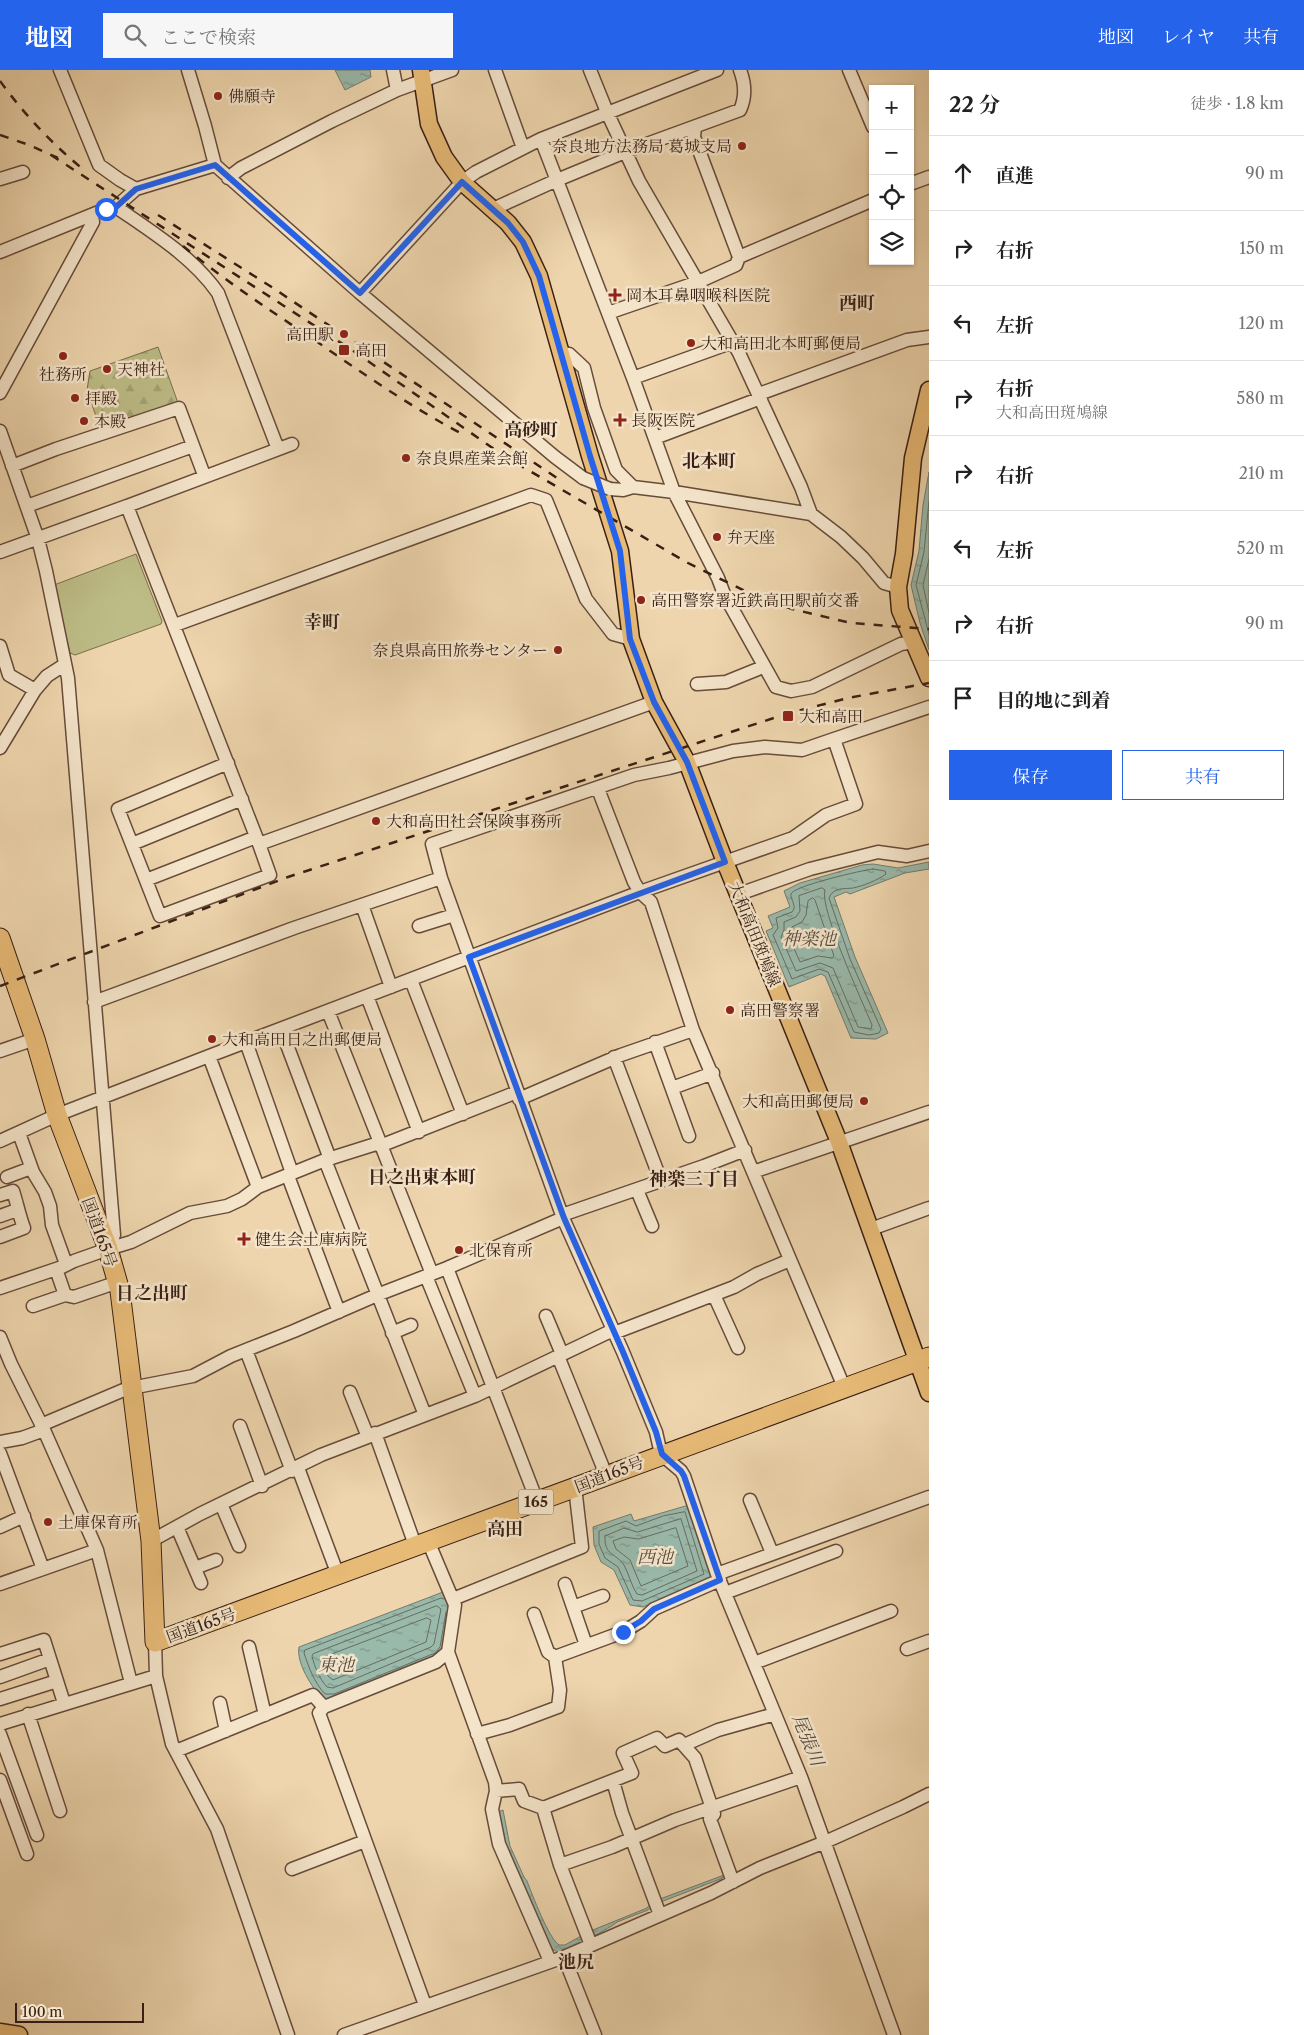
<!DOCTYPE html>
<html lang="ja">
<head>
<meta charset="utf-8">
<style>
  body { margin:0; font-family:"Libre Caslon Text","Noto Serif JP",serif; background:#f6f6f6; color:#222 }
  .controls { position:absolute; right:15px; top:15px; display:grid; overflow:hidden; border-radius:0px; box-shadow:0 1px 4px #0004 }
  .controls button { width:45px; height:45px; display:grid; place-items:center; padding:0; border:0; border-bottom:1px solid #e0e0e0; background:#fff; color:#222; font:25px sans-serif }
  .scale { position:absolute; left:15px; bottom:12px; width:129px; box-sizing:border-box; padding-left:5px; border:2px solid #391f14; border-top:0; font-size:14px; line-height:18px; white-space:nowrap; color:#391f14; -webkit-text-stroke:4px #f4e4ca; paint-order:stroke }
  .stop { position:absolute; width:15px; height:15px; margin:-11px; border:4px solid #2563eb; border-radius:50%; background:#fff }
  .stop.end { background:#2563eb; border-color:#fff; box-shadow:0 1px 5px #0008 }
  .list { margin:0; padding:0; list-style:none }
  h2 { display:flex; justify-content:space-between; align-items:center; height:65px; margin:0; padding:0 20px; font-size:21px }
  h2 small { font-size:16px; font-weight:400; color:#767676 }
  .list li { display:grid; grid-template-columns:32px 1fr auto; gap:15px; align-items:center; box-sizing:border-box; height:75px; padding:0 20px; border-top:1px solid #e0e0e0 }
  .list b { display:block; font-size:19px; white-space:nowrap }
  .list p { margin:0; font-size:16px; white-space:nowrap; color:#767676 }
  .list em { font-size:16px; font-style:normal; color:#767676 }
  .actions { display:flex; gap:10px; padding:15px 20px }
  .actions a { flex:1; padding:11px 0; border:1px solid #2563eb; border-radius:0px; text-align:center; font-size:18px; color:#2563eb }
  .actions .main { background:#2563eb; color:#fff }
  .icon { flex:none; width:28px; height:28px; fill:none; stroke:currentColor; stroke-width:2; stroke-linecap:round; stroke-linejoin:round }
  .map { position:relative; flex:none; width:929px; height:1965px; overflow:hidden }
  header { display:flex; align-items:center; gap:30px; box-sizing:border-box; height:70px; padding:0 25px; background:#2563eb; color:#fff }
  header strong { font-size:24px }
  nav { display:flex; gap:28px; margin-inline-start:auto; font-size:18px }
  .search { width:350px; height:45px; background:#f6f6f6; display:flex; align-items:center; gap:12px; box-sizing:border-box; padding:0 18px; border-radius:0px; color:#767676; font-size:19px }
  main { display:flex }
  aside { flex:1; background:#fff }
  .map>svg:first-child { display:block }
  .forest { fill:url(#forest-firs); stroke:#7b6e4d }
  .park { fill:#bdbc86; stroke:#7b6e4d }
  .water { fill:url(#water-ripples); stroke:#737b6f }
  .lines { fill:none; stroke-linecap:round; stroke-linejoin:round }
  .shore { stroke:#696c60; stroke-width:1 }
  .minor-casing { stroke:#664c3a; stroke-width:15 }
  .major-casing { stroke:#391f14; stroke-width:19 }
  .highway-casing { stroke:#391f14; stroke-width:21 }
  .minor { stroke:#f4e4ca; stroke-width:12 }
  .major { stroke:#e7ba76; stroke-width:16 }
  .highway { stroke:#e7ba76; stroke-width:19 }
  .rail { stroke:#391f14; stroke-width:2.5; stroke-dasharray:9 9; stroke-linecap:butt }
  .minor-bridge-casing { stroke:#664c3a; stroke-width:15; stroke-linecap:butt }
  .minor-bridge { stroke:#f4e4ca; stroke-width:12 }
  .route { stroke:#2563eb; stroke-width:6 }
  .poi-dot { fill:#8f2418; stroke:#f4e4ca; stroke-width:2 }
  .labels { text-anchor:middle; stroke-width:5; stroke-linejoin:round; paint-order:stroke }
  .shield { fill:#f4e4ca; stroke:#715a4b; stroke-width:1 }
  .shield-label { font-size:15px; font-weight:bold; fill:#391f14 }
  .poi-label { font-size:16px; fill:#391f14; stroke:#f4e4ca; text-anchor:start }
  .street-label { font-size:16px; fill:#391f14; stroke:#f4e4ca }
  .neighbourhood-label { font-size:18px; font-weight:bold; fill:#391f14; stroke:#f4e4ca }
  .water-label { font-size:18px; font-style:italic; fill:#564d41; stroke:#f4e4ca }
</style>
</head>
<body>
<header>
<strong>地図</strong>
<div class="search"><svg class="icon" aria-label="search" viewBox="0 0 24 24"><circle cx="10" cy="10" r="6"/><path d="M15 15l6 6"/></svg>ここで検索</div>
<nav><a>地図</a><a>レイヤ</a><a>共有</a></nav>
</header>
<main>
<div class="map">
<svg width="929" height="1965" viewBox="0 0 929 1965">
  <defs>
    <pattern id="forest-firs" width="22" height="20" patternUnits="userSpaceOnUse" patternTransform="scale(1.25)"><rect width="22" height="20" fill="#bdbc86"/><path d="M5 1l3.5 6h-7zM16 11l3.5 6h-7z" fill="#a3a173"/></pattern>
    <pattern id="water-ripples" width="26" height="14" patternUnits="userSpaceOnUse" patternTransform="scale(1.25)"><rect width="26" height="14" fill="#99b9ab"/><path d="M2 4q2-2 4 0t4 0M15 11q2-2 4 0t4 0" fill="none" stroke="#7e968a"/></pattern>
  </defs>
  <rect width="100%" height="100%" fill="#eed5ad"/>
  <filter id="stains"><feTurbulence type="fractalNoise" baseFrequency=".004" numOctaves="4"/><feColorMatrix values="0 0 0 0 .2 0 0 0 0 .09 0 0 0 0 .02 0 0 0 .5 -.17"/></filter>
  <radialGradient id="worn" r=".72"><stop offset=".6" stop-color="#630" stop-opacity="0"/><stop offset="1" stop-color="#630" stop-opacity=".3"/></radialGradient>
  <path class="forest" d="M 158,277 L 178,333 L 100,358 L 87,320 L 90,301 Z"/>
  <path class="park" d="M 136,484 L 162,551 L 161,554 L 75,585 L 70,583 L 54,515 Z"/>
  <path class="water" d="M 335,0 L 370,0 L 371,7 L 345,20 Z
    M 929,402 L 929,580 L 920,553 L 911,515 L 919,481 L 923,435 Z
    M 929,792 L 929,799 L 905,803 L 850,824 L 846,822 L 834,827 L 855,887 L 888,963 L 876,969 L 851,968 L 825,906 L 821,904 L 789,917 L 766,861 L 773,858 L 768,846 L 790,837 L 784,821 L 800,813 L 862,795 L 873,794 L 898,798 Z
    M 689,1435 L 712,1507 L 643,1537 L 630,1535 L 614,1500 L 601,1492 L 594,1475 L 593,1457 L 631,1444 L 634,1451 Z
    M 443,1522 L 453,1536 L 444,1580 L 438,1587 L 335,1629 L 322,1629 C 312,1617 296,1593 299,1577 Z
    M 503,1740 L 510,1776 L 524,1807 L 527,1811 C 532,1824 549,1869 559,1875 L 565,1875 L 588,1862 L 647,1838 L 652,1832 L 724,1805 L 704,1748 L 705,1742 L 728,1806 L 653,1835 L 648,1840 L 617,1852 C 614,1856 565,1882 560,1882 C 556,1882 552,1879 550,1876 L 504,1772 L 498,1742 Z"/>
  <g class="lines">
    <path class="shore" d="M 929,431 L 924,482 L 916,515 L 929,564
      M 929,489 L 923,515 L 929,543
      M 873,799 L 885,801 L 886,804 C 878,810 863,816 853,818 C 845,819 833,817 829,828 L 850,889 L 881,959 L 879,963 L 869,965 L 854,962 L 828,902 L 819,899 L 792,909 L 773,865 L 778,858 L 776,848 L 792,842 L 794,839 C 795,834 790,827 791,824 C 793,816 863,800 873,799 Z
      M 822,818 L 825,820 C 819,838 863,933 872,955 L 871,959 L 858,957 L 833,898 L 820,893 L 796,901 L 781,867 L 784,860 L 784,852 L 796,847 L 800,841 L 799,826 Z
      M 813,828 L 815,830 L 834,886 L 832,888 L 818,886 L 800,892 L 789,867 L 792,857 L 802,852 L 806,845 L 808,831 Z
      M 685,1442 L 704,1504 L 642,1531 L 633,1530 L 618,1497 L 605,1488 L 599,1474 L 599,1461 L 626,1451 L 636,1456 L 663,1446 Z
      M 681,1449 L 697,1501 L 642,1525 L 637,1524 C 631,1515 629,1504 624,1495 C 616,1483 604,1486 605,1466 L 624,1458 L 637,1462 Z
      M 676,1458 L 688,1496 L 641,1516 L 630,1490 L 616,1479 L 613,1471 L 624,1467 L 638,1469 Z
      M 444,1529 L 441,1528 L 305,1580 L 304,1583 C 309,1598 314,1612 325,1624 L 334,1624 L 435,1583 L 440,1577 L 446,1542
      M 437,1536 L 441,1539 L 434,1574 L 431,1577 L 333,1618 L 327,1617 C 319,1608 315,1598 312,1586 L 313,1584 Z
      M 427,1548 L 431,1550 L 426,1572 L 333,1610 L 328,1606 L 321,1591 L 322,1588 Z"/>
    <g class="minor-casing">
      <path id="minor" d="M 60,0 L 99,95 L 120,110 L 136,119
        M 188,0 L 205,56 L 215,95
        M 393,0 L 397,20
        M 495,0 L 523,78
        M 590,0 L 607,42 L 639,111 L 739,283 L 801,417 L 811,444
        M 849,0 L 873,57
        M 541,69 L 633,308 L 674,422 L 718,508 L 724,524 L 776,617 L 791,621 L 812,617 L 901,574 L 915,572
        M 228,108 L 241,98 L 332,51 L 397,20 L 452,0
        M 0,109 L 23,102
        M 910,114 L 929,107
        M 116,137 C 152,162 193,187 218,223 L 278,379
        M 493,139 L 557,110 L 625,82 L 740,40 C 746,27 745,13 740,0
        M 0,182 L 106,139 L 116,137 L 136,119 L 215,95 L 360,223 L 462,112 L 476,102 L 541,69 L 717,0
        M 739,187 L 873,130
        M 360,223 L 555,387 L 583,408
        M 608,243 L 698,212 L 736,195 L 739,187 L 694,67 L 695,57
        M 562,283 L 569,284 L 584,298 L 594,338 L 616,400 L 633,417
        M 633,308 L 733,272
        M 0,323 L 93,152 L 92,146
        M 759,324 L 907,270 L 929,267
        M 0,361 L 38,469 L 46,501 L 68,608 L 114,1165 L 108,1179
        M 655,368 L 761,328
        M 12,396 L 56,379 L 179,338 L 204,405
        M 610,419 L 623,420 L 633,417 L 674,422 L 811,444 L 841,467 L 863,488 L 884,513 L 898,517
        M 27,436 L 193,376
        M 127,436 L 292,374
        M 0,482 L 127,436 L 259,774 L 654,632
        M 175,555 L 531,425 L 546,430 L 586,529 L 613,564 L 631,569
        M 0,576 L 9,605 L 35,620
        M 697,614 L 726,612 L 763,597
        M 834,669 L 929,637
        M 0,678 L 35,620 L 47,606 L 64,595
        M 228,693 L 118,739 L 160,846 L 270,805 L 259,774
        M 598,719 L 634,812 L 640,822 L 651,832 L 693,960 L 844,1317
        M 132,774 L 242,729
        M 146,810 L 256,767
        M 739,824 L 810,799 L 878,782 L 907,786 L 929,781
        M 362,835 L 391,917
        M 419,856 L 454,845
        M 411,910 L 463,1044
        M 367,926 L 419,1062
        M 94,932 L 294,858 L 441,808
        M 328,941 L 432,1204
        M 281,959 L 330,1089
        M 246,972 L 292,1103
        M 655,972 L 689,1066
        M 0,981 L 35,969
        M 209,986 L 258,1117
        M 614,987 L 661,1111
        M 672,1018 L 713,1003
        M 519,1029 L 621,985 L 693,960
        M 19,1063 L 33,1102 L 45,1122 L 50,1136 L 52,1155 L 66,1194
        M 0,1071 L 57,1045 L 209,986 L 640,822 L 793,768 L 826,745 L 856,734 L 834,669 L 802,680 L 765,677 L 733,681 L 669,698 L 634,705 L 432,774 L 441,808 L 563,1148 L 623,1282 L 656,1362 L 661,1384 L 681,1401 L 684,1406 L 717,1504 L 801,1707 L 894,1965
        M 380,1076 L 517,1022
        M 325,1090 L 425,1345
        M 753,1102 L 929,1042
        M 288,1106 L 339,1242
        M 7,1107 L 31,1098
        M 637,1120 L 652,1156
        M 0,1125 L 13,1121 C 17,1133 19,1145 24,1158 L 0,1167
        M 562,1145 L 704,1096 L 745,1080
        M 0,1146 L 17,1140
        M 871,1159 L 929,1138
        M 447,1198 L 537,1431
        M 56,1199 L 65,1225 L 74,1227 L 118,1212
        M 426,1206 L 475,1326
        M 0,1218 L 62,1197 L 74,1191 L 108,1179 L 131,1172 L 190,1143 L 227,1136 L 242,1129 L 258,1117 L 325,1090 L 379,1073
        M 714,1225 L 738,1278
        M 33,1236 L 65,1225
        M 546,1246 L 562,1284
        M 392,1263 L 411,1255
        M 614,1263 L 734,1217 L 757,1204 L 790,1190
        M 0,1267 L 11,1294 L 44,1360 L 97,1480 L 131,1613
        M 246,1280 L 292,1401
        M 558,1286 L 606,1405
        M 350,1322 L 368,1367
        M 41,1355 L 126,1319 L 193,1306 L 231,1286 L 294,1261 L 377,1225 L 447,1198 L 563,1148
        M 240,1356 L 262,1416
        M 375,1363 L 415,1475
        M 0,1372 L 22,1368 L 44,1360
        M 0,1383 L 43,1499
        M 298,1398 L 338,1505
        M 750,1430 L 772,1483
        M 221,1434 L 239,1476
        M 0,1457 L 24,1446
        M 177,1457 L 201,1513
        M 151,1471 L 200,1444 L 321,1385 L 475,1326 L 613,1260
        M 195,1498 L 216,1490
        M 717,1504 L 929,1427
        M 0,1514 L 97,1480
        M 565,1514 L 586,1575
        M 725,1523 L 836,1481
        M 453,1529 L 582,1477 L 575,1417
        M 573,1537 L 603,1526
        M 534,1544 L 548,1582 L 555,1587
        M 155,1572 L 156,1606 L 172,1674 L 217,1759 L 288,1965
        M 249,1577 L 265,1645
        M 907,1579 L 929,1571
        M 448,1582 L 495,1712 L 496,1721 L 492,1739 L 499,1774 L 550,1891
        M 0,1584 L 44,1570 L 64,1633
        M 754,1593 L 891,1541
        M 0,1607 L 50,1589
        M 0,1629 L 57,1611
        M 220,1633 L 226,1661
        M 28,1644 L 60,1741
        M 0,1654 L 156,1606
        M 0,1664 L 37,1765
        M 477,1664 L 510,1655 L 558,1637 L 560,1620 L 555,1587 L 623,1562 L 641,1551 L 654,1539 L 720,1510
        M 684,1675 L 718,1660 L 775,1644
        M 176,1681 L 313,1625 L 324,1637
        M 0,1710 L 27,1784
        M 613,1711 L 622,1743 L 660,1845
        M 496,1721 L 519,1719 L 524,1731 L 543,1738 L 560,1795 L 591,1875
        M 543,1738 L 632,1703 L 623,1683 L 657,1668 L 665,1676 L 679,1670 L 695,1688 L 714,1744 L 710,1749 L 733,1812
        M 560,1795 L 612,1777 L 675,1750 L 801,1707
        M 292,1799 L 365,1771
        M 564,1887 L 595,1965
        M 425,1935 L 319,1643 L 324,1637 L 436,1592 L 448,1582 L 455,1535 L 428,1471
        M 344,1965 L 564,1887 L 711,1823 L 760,1798 L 825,1772 L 903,1737 L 929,1724"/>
    </g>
    <g class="major-casing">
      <path id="major" d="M 421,0 L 429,54 L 444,87 L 462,112 L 508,153 L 523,172 L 539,206 L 590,386 L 620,481 L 631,569 L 654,632 L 687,692 L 725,792 L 839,1072 L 929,1323
        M 929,320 L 913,388 L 904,484 L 898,517 L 900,540 L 929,608
        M 0,1962 L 19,1965"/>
    </g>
    <g class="highway-casing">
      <path id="highway" d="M 0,868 L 35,969 L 57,1045 L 108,1179 L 120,1221 L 151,1471 L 155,1572 L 929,1287"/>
    </g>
    <use href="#minor" class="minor"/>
    <use href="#major" class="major"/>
    <use href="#highway" class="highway"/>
    <path class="rail" d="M 0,11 C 24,44 52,74 84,100
      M 0,65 L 29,75 L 58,88
      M 51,85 L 352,280 L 504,386 L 688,493 L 747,522 L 792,539 L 851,553 L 929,559
      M 158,145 L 270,216 L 563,412
      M 183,176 C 224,210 268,239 313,269 C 362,303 411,337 464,365
      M 0,916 L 288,807 L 786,644 L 848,628 L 929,613"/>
    <g class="minor-bridge-casing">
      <path id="minor-bridge" d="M 583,408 L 610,419"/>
    </g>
    <use href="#minor-bridge" class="minor-bridge"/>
  </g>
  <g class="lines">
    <path class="route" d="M 106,139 L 116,137 L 136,119 L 215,95 L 360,223 L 462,112 L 508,153 L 523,172 L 539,206 L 590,386 L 620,481 L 630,569 L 654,632 L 687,692 L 725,792 L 469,887 L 564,1148 L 623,1282 L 656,1362 L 662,1384 L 681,1401 L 684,1406 L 720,1510 L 654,1539 L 641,1551 L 623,1562"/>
  </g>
  <g class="poi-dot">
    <circle cx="218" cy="26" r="5"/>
    <circle cx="742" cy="76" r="5"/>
    <path d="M612.5 217.5h5v5h5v5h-5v5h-5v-5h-5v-5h5z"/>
    <circle cx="344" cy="264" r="5"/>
    <circle cx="691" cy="273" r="5"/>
    <rect x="338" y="274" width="12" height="12" rx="2.5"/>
    <circle cx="63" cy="286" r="5"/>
    <circle cx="107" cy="299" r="5"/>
    <circle cx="75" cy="328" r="5"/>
    <path d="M617.5 342.5h5v5h5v5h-5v5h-5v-5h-5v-5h5z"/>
    <circle cx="84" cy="351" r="5"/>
    <circle cx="406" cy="388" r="5"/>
    <circle cx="717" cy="467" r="5"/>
    <circle cx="641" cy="530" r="5"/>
    <circle cx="558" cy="580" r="5"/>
    <rect x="782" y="640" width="12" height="12" rx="2.5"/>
    <circle cx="376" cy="751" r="5"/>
    <circle cx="730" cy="940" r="5"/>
    <circle cx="212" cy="969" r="5"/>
    <circle cx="864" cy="1031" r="5"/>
    <path d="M241.5 1161.5h5v5h5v5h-5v5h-5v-5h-5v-5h5z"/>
    <circle cx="459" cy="1180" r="5"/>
    <circle cx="48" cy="1452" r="5"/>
  </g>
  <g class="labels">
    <rect class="shield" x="518.5" y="1419.5" width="35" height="25" rx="4"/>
    <g class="shield-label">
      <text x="536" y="1437">165</text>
    </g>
    <g class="poi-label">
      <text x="228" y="32">佛願寺</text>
      <text x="732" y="82" text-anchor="end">奈良地方法務局 葛城支局</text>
      <text x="626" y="231">岡本耳鼻咽喉科医院</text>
      <text x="334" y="270" text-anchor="end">高田駅</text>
      <text x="701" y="279">大和高田北本町郵便局</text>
      <text x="355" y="286">高田</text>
      <text x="117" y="305">天神社</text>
      <text x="63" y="310" text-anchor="middle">社務所</text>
      <text x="85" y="334">拝殿</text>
      <text x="631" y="356">長阪医院</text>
      <text x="94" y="357">本殿</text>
      <text x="416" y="394">奈良県産業会館</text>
      <text x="727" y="473">弁天座</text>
      <text x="651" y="536">高田警察署近鉄高田駅前交番</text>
      <text x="548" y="586" text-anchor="end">奈良県高田旅券センター</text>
      <text x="799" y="652">大和高田</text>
      <text x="386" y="757">大和高田社会保険事務所</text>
      <text x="740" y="946">高田警察署</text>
      <text x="222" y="975">大和高田日之出郵便局</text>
      <text x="854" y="1037" text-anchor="end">大和高田郵便局</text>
      <text x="255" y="1175">健生会土庫病院</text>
      <text x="469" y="1186">北保育所</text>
      <text x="58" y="1458">土庫保育所</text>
    </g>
    <g class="street-label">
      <text transform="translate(755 864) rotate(68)" y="6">大和高田斑鳩線</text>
      <text transform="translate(100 1162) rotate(70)" y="6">国道165号</text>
      <text transform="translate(609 1404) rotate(-21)" y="6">国道165号</text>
      <text transform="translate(201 1555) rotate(-20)" y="6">国道165号</text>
    </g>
    <g class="neighbourhood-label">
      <text x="857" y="239">西町</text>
      <text x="531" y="366">高砂町</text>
      <text x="709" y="397">北本町</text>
      <text x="322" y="558">幸町</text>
      <text x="422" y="1113">日之出東本町</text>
      <text x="694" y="1115">神楽三丁目</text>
      <text x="152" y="1229">日之出町</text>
      <text x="505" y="1465">高田</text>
      <text x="576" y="1898">池尻</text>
    </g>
    <g class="water-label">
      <text x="809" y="875">神楽池</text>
      <text x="655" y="1493">西池</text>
      <text x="336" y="1601">東池</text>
      <text transform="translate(808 1670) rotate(68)" y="6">尾張川</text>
    </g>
  </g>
  <rect width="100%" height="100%" filter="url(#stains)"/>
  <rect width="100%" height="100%" fill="url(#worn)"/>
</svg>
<div class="controls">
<button>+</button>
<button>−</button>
<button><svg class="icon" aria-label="locate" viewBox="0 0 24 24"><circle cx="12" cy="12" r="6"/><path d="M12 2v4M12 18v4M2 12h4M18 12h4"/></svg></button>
<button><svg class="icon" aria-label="layers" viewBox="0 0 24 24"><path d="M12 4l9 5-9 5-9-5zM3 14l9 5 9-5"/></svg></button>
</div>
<div class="scale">100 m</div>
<div class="stop" style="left:106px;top:139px"></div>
<div class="stop end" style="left:623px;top:1562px"></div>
</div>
<aside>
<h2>22 分<small>徒歩 · 1.8 km</small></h2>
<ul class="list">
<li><svg class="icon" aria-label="ahead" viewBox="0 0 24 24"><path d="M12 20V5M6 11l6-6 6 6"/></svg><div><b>直進</b></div><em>90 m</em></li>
<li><svg class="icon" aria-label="right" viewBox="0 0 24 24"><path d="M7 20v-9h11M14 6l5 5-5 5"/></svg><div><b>右折</b></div><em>150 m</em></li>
<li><svg class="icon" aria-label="left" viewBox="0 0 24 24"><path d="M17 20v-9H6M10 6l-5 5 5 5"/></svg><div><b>左折</b></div><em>120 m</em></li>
<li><svg class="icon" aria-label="right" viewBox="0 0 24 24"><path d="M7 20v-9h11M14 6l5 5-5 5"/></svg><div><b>右折</b><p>大和高田斑鳩線</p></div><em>580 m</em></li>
<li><svg class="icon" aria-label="right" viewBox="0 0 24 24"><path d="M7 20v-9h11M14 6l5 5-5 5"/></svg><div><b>右折</b></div><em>210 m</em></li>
<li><svg class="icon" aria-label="left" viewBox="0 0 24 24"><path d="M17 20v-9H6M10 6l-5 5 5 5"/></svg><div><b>左折</b></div><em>520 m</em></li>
<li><svg class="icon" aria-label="right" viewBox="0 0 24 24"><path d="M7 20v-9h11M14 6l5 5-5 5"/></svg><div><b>右折</b></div><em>90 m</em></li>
<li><svg class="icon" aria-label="arrive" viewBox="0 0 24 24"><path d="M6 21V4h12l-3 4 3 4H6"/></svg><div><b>目的地に到着</b></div></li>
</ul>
<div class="actions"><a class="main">保存</a><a>共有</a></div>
</aside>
</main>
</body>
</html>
